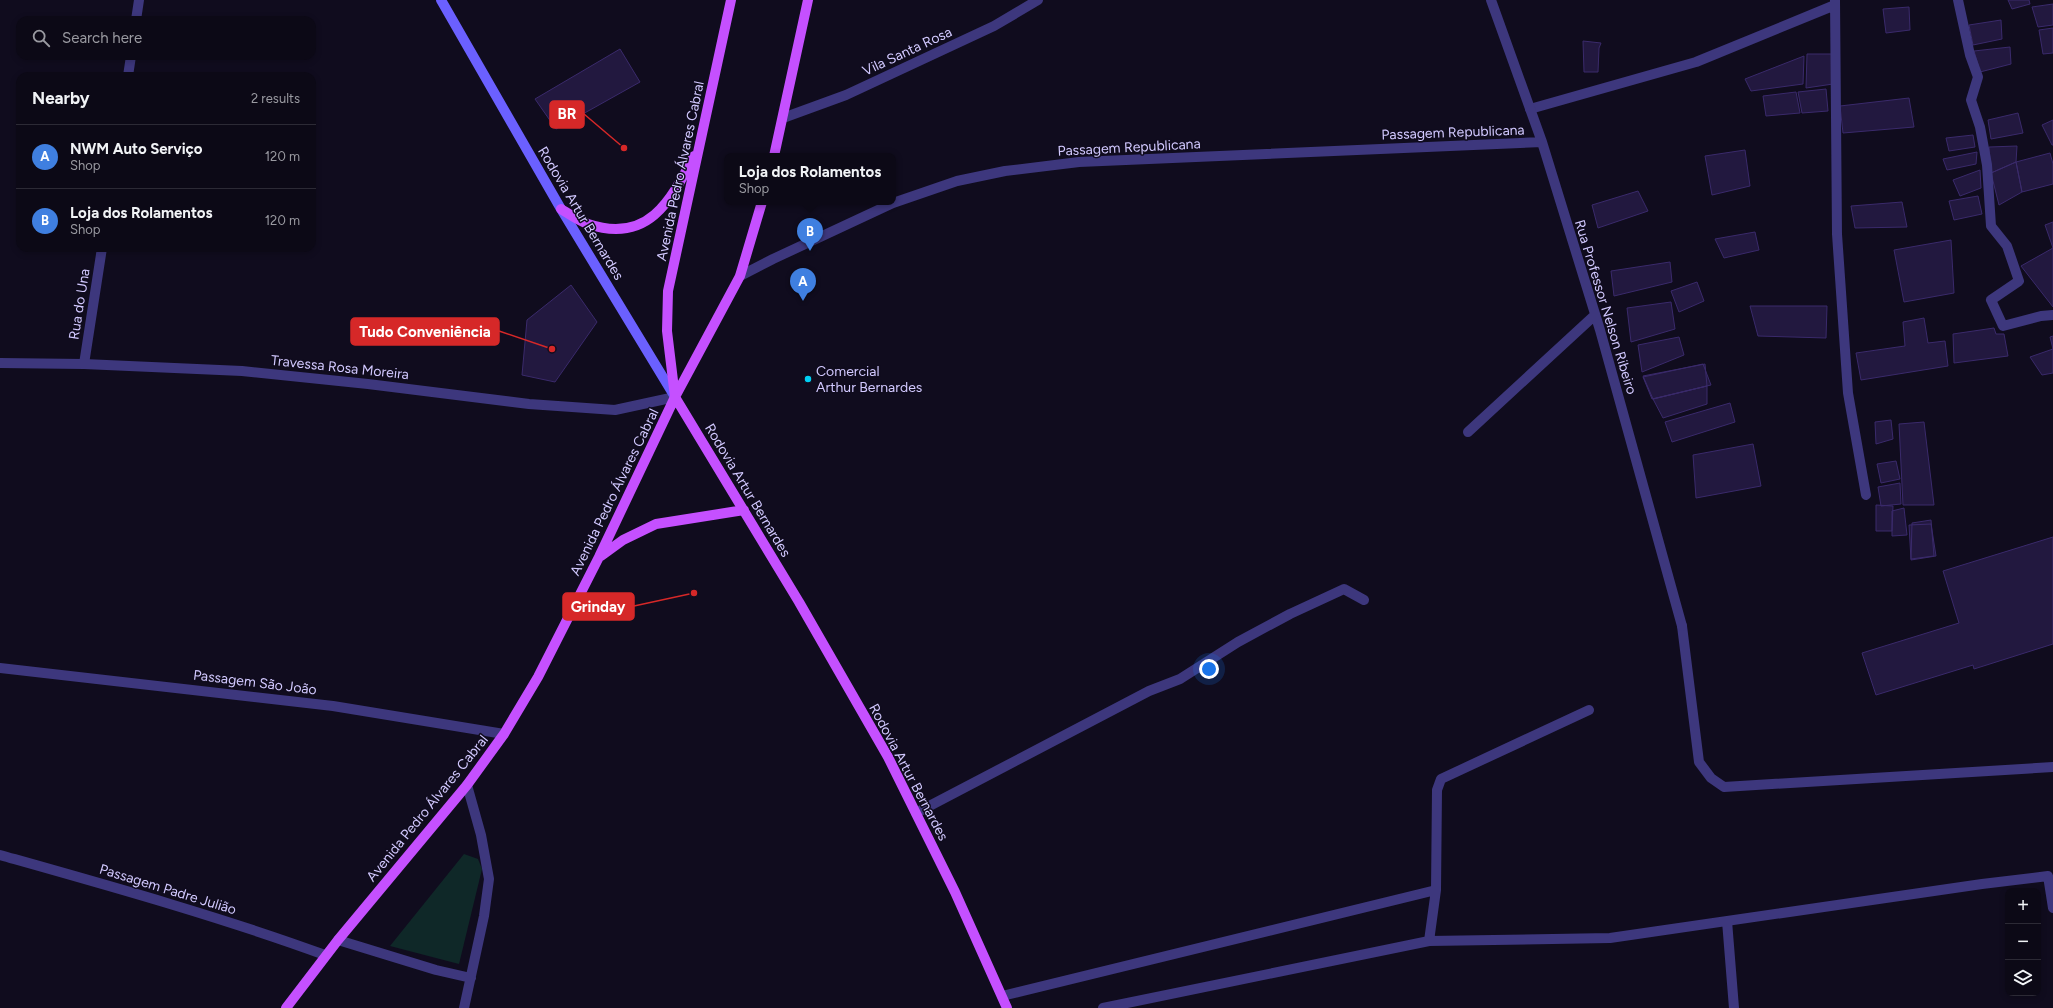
<!DOCTYPE html>
<html lang="en">
<head>
<meta charset="utf-8">
<style>
  body { margin:0; font-family:Figtree,sans-serif; background:#1a1723; color:#f1f3f6 }
  .controls { position:absolute; right:12px; bottom:12px; display:grid; overflow:hidden; border-radius:8px; box-shadow:0 2px 6px #0003 }
  .controls button { width:36px; height:36px; display:grid; place-items:center; padding:0; border:0; border-bottom:1px solid #2c2a35; background:#0c0916; color:#f1f3f6; font:20px sans-serif }
  .you { position:absolute; left:1209px; top:669px; width:14px; height:14px; margin:-10px; border:3px solid #fff; border-radius:50%; background:#1a73e8; box-shadow:0 0 0 6px #1a73e833 }
  .badge { display:grid; place-items:center; width:26px; height:26px; border-radius:50%; background:#b45309; color:#fff; font-size:13px; font-weight:700 }
  .pin { position:absolute; translate:-50% -33px; filter:drop-shadow(0 1px 2px #0008) }
  .pin::after { content:''; position:absolute; top:21px; width:14px; height:12px; background:inherit; clip-path:polygon(0 0,100% 0,50% 100%) }
  .popup { position:absolute; left:724px; top:153px; width:172px; height:52px; box-sizing:border-box; display:grid; place-content:center; border-radius:8px; background:#0c0916; filter:drop-shadow(0 1px 3px #0005); font-size:13px; white-space:nowrap; color:#9a9aa1 }
  .popup b { font-size:15px; color:#f1f3f6 }
  .popup::after { content:''; position:absolute; left:50%; top:100%; margin-left:-8px; border:8px solid transparent; border-top-color:#0c0916 }
  .list { margin:0; padding:0; list-style:none }
  h2 { display:flex; justify-content:space-between; align-items:center; height:52px; margin:0; padding:0 16px; font-size:17px }
  h2 small { font-size:13px; font-weight:400; color:#9a9aa1 }
  .list li { display:grid; grid-template-columns:26px 1fr auto; gap:12px; align-items:center; box-sizing:border-box; height:64px; padding:0 16px; border-top:1px solid #2c2a35 }
  .list b { display:block; font-size:15px; white-space:nowrap }
  .list p { margin:0; font-size:13px; white-space:nowrap; color:#9a9aa1 }
  .list em { font-size:13px; font-style:normal; color:#9a9aa1 }
  .icon { flex:none; width:22px; height:22px; fill:none; stroke:currentColor; stroke-width:2; stroke-linecap:round; stroke-linejoin:round }
  .map { position:relative; flex:none; width:2053px; height:1008px; overflow:hidden }
  .search { position:absolute; background:#0c0916; box-shadow:0 2px 6px #0003; left:16px; top:16px; width:300px; height:44px; display:flex; align-items:center; gap:10px; box-sizing:border-box; padding:0 14px; border-radius:12px; color:#9a9aa1; font-size:15px }
  .panel { position:absolute; background:#0c0916; box-shadow:0 2px 6px #0003; left:16px; top:72px; width:300px; height:180px; border-radius:12px }
  .map>svg:first-child { display:block }
  .green { fill:#0f2828 }
  .building { fill:#22183f; stroke:#3a2a6b }
  .lines { fill:none; stroke-linecap:round; stroke-linejoin:round }
  .lane { stroke:#3d377d; stroke-width:10 }
  .street { stroke:#3d377d; stroke-width:10 }
  .secondary { stroke:#6b60ff; stroke-width:10 }
  .primary { stroke:#c550ff; stroke-width:10 }
  .poi-dot { fill:#00d0f4; stroke:#100c1e; stroke-width:1.5 }
  .labels { text-anchor:middle; stroke-width:3; stroke-linejoin:round; paint-order:stroke }
  .street-label { font-size:14px; fill:#d2c9ff; stroke:#100c1e }
  .poi-label { font-size:14px; fill:#d2c9ff; stroke:#100c1e; text-anchor:start }
  .leader { fill:none; stroke:#d62828; stroke-width:1.5 }
  .callout-dot { fill:#d62828; stroke:#100c1e; stroke-width:1.5 }
  .callout { fill:#d62828; stroke:#d62828; stroke-width:1.5 }
  .callout-label { font-size:15px; text-anchor:middle; font-weight:bold; fill:#fff }
</style>
</head>
<body>
<div class="map">
<svg width="2053" height="1008" viewBox="0 0 2053 1008">
  <rect width="100%" height="100%" fill="#100c1e"/>
  <path class="green" d="M 464,854 L 478,859 L 482,869 L 459,964 L 390,946 Z"/>
  <path class="building" d="M 2008,0 L 2029,0 L 2030,4 L 2012,9 Z
    M 2053,4 L 2053,25 L 2038,27 L 2032,7 Z
    M 1909,7 L 1910,30 L 1886,33 L 1883,9 Z
    M 2001,20 L 2002,39 L 1973,45 L 1969,25 Z
    M 2053,28 L 2053,53 L 2043,54 L 2039,30 Z
    M 1583,41 L 1601,43 L 1599,48 L 1598,72 L 1584,72 Z
    M 2010,47 L 2011,64 L 1980,72 L 1974,51 Z
    M 620,49 L 640,82 L 556,129 L 535,99 Z
    M 1807,54 L 1832,54 L 1833,84 L 1806,88 Z
    M 1804,56 L 1803,84 L 1751,91 L 1745,79 Z
    M 1826,89 L 1828,111 L 1802,113 L 1798,92 Z
    M 1796,92 L 1800,113 L 1766,116 L 1763,96 Z
    M 1909,98 L 1914,127 L 1843,133 L 1840,106 Z
    M 2018,113 L 2023,133 L 1991,139 L 1988,120 Z
    M 2053,120 L 2053,145 L 2052,145 L 2042,125 Z
    M 1973,135 L 1975,147 L 1949,151 L 1946,138 Z
    M 2017,146 L 2016,162 L 1991,173 L 1989,147 Z
    M 1745,150 L 1750,186 L 1712,195 L 1705,156 Z
    M 1977,152 L 1976,164 L 1947,170 L 1943,159 Z
    M 2050,153 L 2053,164 L 2053,184 L 2022,192 L 2016,162 Z
    M 2016,162 L 2022,192 L 1999,205 L 1991,173 Z
    M 1980,170 L 1981,188 L 1960,196 L 1953,180 Z
    M 1638,191 L 1648,211 L 1598,228 L 1592,205 Z
    M 1978,196 L 1982,214 L 1954,220 L 1949,201 Z
    M 1902,202 L 1907,227 L 1855,228 L 1851,206 Z
    M 2053,222 L 2053,307 L 2021,266 L 2053,248 L 2045,225 Z
    M 1755,232 L 1759,250 L 1724,258 L 1715,239 Z
    M 1951,240 L 1954,293 L 1904,302 L 1894,250 Z
    M 1670,262 L 1672,282 L 1614,296 L 1611,271 Z
    M 1697,282 L 1704,301 L 1679,312 L 1671,291 Z
    M 571,285 L 597,322 L 555,382 L 522,375 L 527,320 Z
    M 1671,302 L 1675,329 L 1631,342 L 1627,308 Z
    M 1750,306 L 1827,306 L 1826,338 L 1758,336 Z
    M 1924,318 L 1928,343 L 1945,341 L 1948,366 L 1861,380 L 1856,353 L 1905,346 L 1903,322 Z
    M 1994,328 L 1996,334 L 2004,334 L 2008,356 L 1954,363 L 1953,334 Z
    M 2053,336 L 2053,373 L 2042,375 L 2030,357 L 2053,349 L 2050,337 Z
    M 1679,337 L 1684,355 L 1642,372 L 1638,345 Z
    M 1703,364 L 1711,385 L 1652,399 L 1643,377 Z
    M 1705,364 L 1707,386 L 1653,399 L 1643,376 Z
    M 1707,386 L 1707,404 L 1663,418 L 1653,399 Z
    M 1730,403 L 1735,422 L 1672,442 L 1665,422 Z
    M 1891,420 L 1893,439 L 1876,444 L 1875,422 Z
    M 1924,422 L 1934,505 L 1903,505 L 1899,424 Z
    M 1753,444 L 1761,486 L 1696,498 L 1693,455 Z
    M 1896,461 L 1900,479 L 1881,483 L 1877,464 Z
    M 1900,483 L 1901,504 L 1881,506 L 1878,487 Z
    M 1876,505 L 1893,506 L 1892,531 L 1876,531 Z
    M 1904,508 L 1907,535 L 1892,536 L 1892,511 Z
    M 1931,520 L 1934,556 L 1911,559 L 1912,523 Z
    M 1931,524 L 1936,556 L 1911,560 L 1909,525 Z
    M 2053,537 L 2053,644 L 1974,669 L 1973,665 L 1876,695 L 1862,653 L 1959,623 L 1943,571 Z"/>
  <g class="lines">
    <path class="lane" d="M 1835,0 L 1837,234 L 1848,393 L 1866,495
      M 1958,0 L 1970,55 L 1978,77 L 1971,100 L 1980,127 L 1987,165 L 1991,226 L 2007,246 L 2019,281 L 1991,300 L 2003,326 L 2041,316 L 2053,315
      M 1530,109 L 1696,62 L 1835,5
      M 1682,626 L 1699,762 L 1711,778 L 1724,787 L 2053,767
      M 916,813 L 1149,691 L 1180,679 L 1238,642 L 1290,614 L 1344,589 L 1364,600
      M 1727,921 L 1734,1008
      M 1429,941 L 1436,890
      M 1002,996 L 1436,890 L 1437,790 L 1441,779 L 1589,710
      M 1103,1008 L 1429,941 L 1610,938 L 1982,884 L 2048,876 L 2053,908"/>
    <path class="street" d="M 1491,0 L 1542,142 L 1600,330 L 1682,626
      M 136,20 L 139,0
      M 128,76 L 131,56
      M 783,118 L 846,95 L 994,26 L 1038,0
      M 740,276 L 773,259 L 893,203 L 957,181 L 1005,171 L 1079,162 L 1542,142
      M 0,363 L 84,364 L 242,371 L 368,384 L 529,404 L 615,410 L 675,397
      M 84,364 L 102,248
      M 1468,432 L 1595,315
      M 0,668 L 333,706 L 504,734
      M 0,855 C 110,886 218,916 325,955
      M 338,940 L 436,970 L 471,978
      M 464,1008 L 484,916 L 489,879 L 481,835 L 467,785"/>
    <path class="secondary" d="M 441,0 L 561,209 L 675,397"/>
    <path class="primary" d="M 731,0 L 668,291 L 667,331 L 675,397 L 799,602 L 888,757 L 955,892 L 1007,1008
      M 774,156 L 808,0
      M 561,209 C 569,214 579,221 588,224 C 648,244 670,202 694,156
      M 601,556 L 623,540 L 656,524 L 744,510
      M 286,1008 L 338,940 L 467,785 L 504,734 L 538,677 L 599,557 L 675,397 L 740,276 L 762,202"/>
  </g>
  <circle class="poi-dot" cx="808" cy="379" r="4"/>
  <g class="labels">
    <g class="street-label">
      <text transform="translate(907 51) rotate(-25)" y="5">Vila Santa Rosa</text>
      <text transform="translate(1453 132) rotate(-2)" y="5">Passagem Republicana</text>
      <text transform="translate(1129 147) rotate(-3)" y="5">Passagem Republicana</text>
      <text transform="translate(680 171) rotate(-78)" y="5">Avenida Pedro Álvares Cabral</text>
      <text transform="translate(581 213) rotate(59)" y="5">Rodovia Artur Bernardes</text>
      <text transform="translate(79 304) rotate(-81)" y="5">Rua do Una</text>
      <text transform="translate(1606 307) rotate(73)" y="5">Rua Professor Nelson Ribeiro</text>
      <text transform="translate(340 367) rotate(6)" y="5">Travessa Rosa Moreira</text>
      <text transform="translate(748 490) rotate(59)" y="5">Rodovia Artur Bernardes</text>
      <text transform="translate(614 492) rotate(-64)" y="5">Avenida Pedro Álvares Cabral</text>
      <text transform="translate(255 682) rotate(7)" y="5">Passagem São João</text>
      <text transform="translate(909 772) rotate(62)" y="5">Rodovia Artur Bernardes</text>
      <text transform="translate(427 808) rotate(-51)" y="5">Avenida Pedro Álvares Cabral</text>
      <text transform="translate(168 889) rotate(17)" y="5">Passagem Padre Julião</text>
    </g>
    <g class="poi-label">
      <text x="816" y="376">Comercial<tspan x="816" dy="16">Arthur Bernardes</tspan></text>
    </g>
  </g>
  <path class="leader" d="M624 148L584 114M552 349L499 331M694 593L634 606"/>
  <g class="callout-dot">
    <circle cx="624" cy="148" r="4"/>
    <circle cx="552" cy="349" r="4"/>
    <circle cx="694" cy="593" r="4"/>
  </g>
  <g class="callout">
    <rect x="550" y="101" width="34" height="27" rx="4"/>
    <rect x="351" y="318" width="148" height="27" rx="4"/>
    <rect x="563" y="593" width="71" height="27" rx="4"/>
  </g>
  <g class="callout-label">
    <text x="567" y="119">BR</text>
    <text x="425" y="337">Tudo Conveniência</text>
    <text x="598" y="612">Grinday</text>
  </g>
</svg>
<div class="controls">
<button>+</button>
<button>−</button>
<button><svg class="icon" aria-label="layers" viewBox="0 0 24 24"><path d="M12 4l9 5-9 5-9-5zM3 14l9 5 9-5"/></svg></button>
</div>
<div class="you"></div>
<div class="pin badge" style="left:803px;top:301px;background:#3f7fe0">A</div>
<div class="pin badge" style="left:810px;top:251px;background:#3f7fe0">B</div>
<div class="popup"><b>Loja dos Rolamentos</b>Shop</div>
<div class="search"><svg class="icon" aria-label="search" viewBox="0 0 24 24"><circle cx="10" cy="10" r="6"/><path d="M15 15l6 6"/></svg>Search here</div>
<section class="panel">
<h2>Nearby<small>2 results</small></h2>
<ul class="list">
<li><span class="badge" style="background:#3f7fe0">A</span><div><b>NWM Auto Serviço</b><p>Shop</p></div><em>120 m</em></li>
<li><span class="badge" style="background:#3f7fe0">B</span><div><b>Loja dos Rolamentos</b><p>Shop</p></div><em>120 m</em></li>
</ul>
</section>
</div>
</body>
</html>
